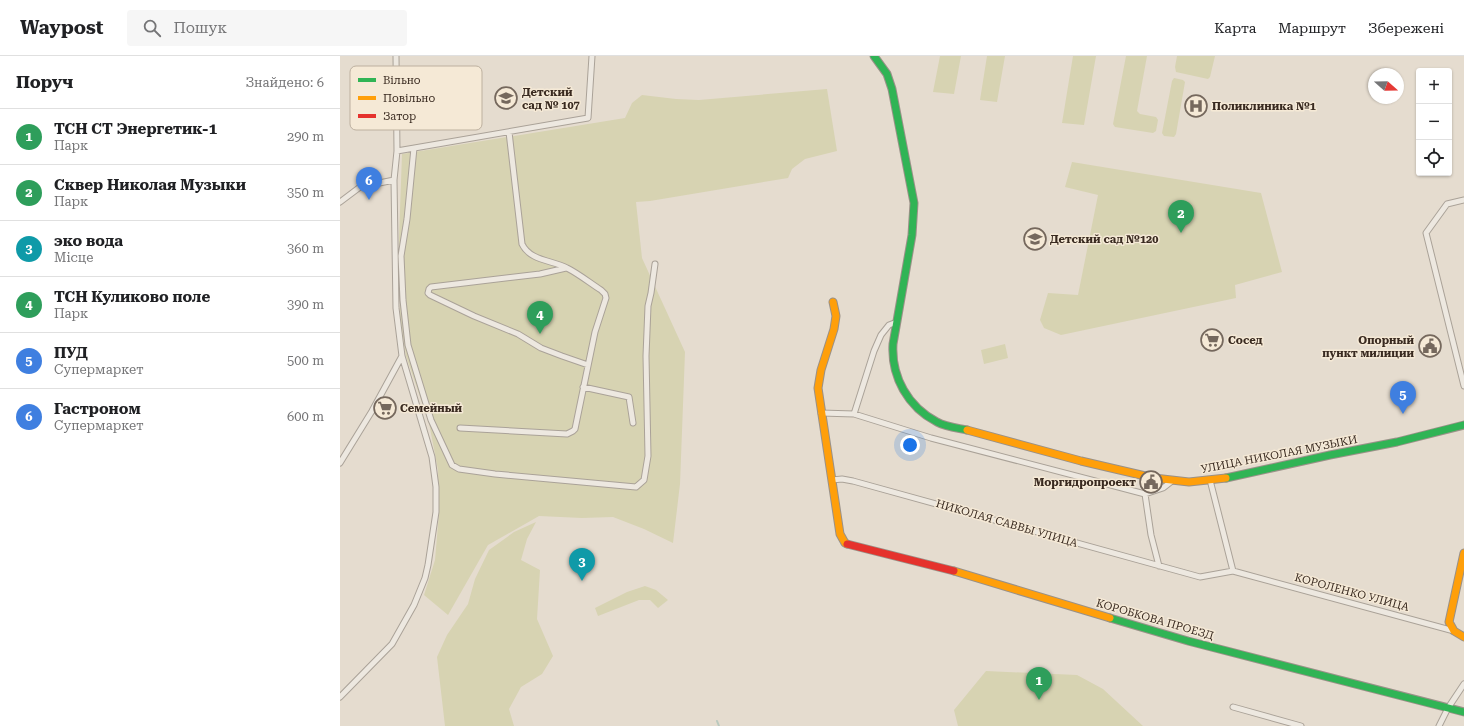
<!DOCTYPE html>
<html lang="uk">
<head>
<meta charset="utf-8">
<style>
  body { margin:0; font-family:"Roboto Serif",serif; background:#f6f6f6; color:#202124 }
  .controls { position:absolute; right:12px; top:12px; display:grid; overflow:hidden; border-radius:4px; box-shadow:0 1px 3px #0004 }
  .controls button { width:36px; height:36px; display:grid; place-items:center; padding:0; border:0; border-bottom:1px solid #e0e0e0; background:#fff; color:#202124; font:20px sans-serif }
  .compass { position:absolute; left:1028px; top:12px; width:36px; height:36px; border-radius:50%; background:#fff; box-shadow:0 1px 3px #0004; rotate:110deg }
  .you { position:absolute; left:570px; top:389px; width:14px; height:14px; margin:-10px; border:3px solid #fff; border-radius:50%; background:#1a73e8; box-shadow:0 0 0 6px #1a73e833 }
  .badge { display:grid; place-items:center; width:26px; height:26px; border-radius:50%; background:#0f766e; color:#fff; font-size:13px; font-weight:700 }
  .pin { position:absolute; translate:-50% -33px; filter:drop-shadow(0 1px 2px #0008) }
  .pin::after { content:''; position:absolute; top:21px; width:14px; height:12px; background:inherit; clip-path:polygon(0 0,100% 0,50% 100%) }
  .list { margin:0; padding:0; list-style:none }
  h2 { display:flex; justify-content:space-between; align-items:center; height:52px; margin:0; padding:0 16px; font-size:17px }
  h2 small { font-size:13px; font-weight:400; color:#757577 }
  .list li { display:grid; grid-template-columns:26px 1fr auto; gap:12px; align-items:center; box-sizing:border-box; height:56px; padding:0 16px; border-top:1px solid #e0e0e0 }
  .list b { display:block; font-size:15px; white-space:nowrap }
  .list p { margin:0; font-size:13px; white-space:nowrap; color:#757577 }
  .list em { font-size:13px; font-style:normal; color:#757577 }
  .icon { flex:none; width:22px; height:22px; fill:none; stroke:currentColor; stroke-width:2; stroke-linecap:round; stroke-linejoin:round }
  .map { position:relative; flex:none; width:1124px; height:670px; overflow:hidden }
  header { display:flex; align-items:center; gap:24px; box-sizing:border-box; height:56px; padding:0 20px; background:#fff; border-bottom:1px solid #e0e0e0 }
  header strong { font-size:19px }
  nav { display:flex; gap:22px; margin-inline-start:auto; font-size:14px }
  .search { width:280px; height:36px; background:#f6f6f6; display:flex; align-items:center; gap:10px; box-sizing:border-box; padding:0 14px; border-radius:4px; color:#757577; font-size:15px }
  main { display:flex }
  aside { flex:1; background:#fff }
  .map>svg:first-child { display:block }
  .green { fill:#d7d3b2 }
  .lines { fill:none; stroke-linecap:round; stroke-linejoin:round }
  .stream { stroke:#bac9be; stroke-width:2 }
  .street-casing { stroke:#aaa298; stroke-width:7 }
  .fast-casing { stroke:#9a9188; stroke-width:9 }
  .slow-casing { stroke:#9a9188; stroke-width:9 }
  .jam-casing { stroke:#9a9188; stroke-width:9 }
  .street { stroke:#ede8e0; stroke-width:5 }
  .fast { stroke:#30b455; stroke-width:7 }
  .slow { stroke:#ff9f0a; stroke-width:7 }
  .jam { stroke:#e5322d; stroke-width:7 }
  .labels { text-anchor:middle; stroke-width:3; stroke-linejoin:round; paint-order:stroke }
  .poi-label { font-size:11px; font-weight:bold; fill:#392a20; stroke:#f5e9d6; text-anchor:start }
  .street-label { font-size:11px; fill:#392a20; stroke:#f5e9d6 }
  .key { fill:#f5e9d6; stroke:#bdb09f; stroke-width:1 }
  .key-label { font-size:11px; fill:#392a20 }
</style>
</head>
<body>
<header>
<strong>Waypost</strong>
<div class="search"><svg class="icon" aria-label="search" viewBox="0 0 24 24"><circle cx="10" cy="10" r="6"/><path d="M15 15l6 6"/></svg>Пошук</div>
<nav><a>Карта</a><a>Маршрут</a><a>Збережені</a></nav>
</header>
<main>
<aside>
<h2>Поруч<small>Знайдено: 6</small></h2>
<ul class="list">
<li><span class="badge" style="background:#2e9e5b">1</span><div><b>ТСН СТ Энергетик-1</b><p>Парк</p></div><em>290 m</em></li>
<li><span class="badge" style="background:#2e9e5b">2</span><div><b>Сквер Николая Музыки</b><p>Парк</p></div><em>350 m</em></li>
<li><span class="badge" style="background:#0f9aa8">3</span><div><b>эко вода</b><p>Місце</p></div><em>360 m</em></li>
<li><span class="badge" style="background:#2e9e5b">4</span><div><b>ТСН Куликово поле</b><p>Парк</p></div><em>390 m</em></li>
<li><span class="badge" style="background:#3f7fe0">5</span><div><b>ПУД</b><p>Супермаркет</p></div><em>500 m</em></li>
<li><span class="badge" style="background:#3f7fe0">6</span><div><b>Гастроном</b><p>Супермаркет</p></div><em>600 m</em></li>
</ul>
</aside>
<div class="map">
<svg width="1124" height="670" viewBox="0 0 1124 670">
  <rect width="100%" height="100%" fill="#e5dccf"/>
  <path class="green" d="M 600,0 L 621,0 L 614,38 L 593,36 Z
    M 647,0 L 665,0 L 657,46 L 640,44 Z
    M 733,0 L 756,0 L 744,69 L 722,67 Z
    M 786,0 L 807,0 L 797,55 L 800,58 L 816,61 L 818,64 L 816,75 L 813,77 L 775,71 L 773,68 Z
    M 837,0 L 875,0 L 870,21 L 868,23 L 836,16 L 835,11 Z
    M 834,22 L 843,24 L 845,26 L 836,78 L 834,81 L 824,80 L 822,77 L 832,25 Z
    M 487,33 L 497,95 L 465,103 L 452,113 L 448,122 L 310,145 L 296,146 L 302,202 L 345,296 L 340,428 L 333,487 L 304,473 L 273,461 L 242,462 L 199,460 L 148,489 L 108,559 L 84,539 L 95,504 L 99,457 L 98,414 L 89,367 L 66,300 L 60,260 L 59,182 L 62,98 L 285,62 L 292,47 L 302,39 L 336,43 L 359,44 Z
    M 732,106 L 921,137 L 942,216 L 895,229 L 896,242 L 721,279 L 704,272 L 700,264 L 708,237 L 738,239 L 758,139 L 725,131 Z
    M 665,288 L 668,302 L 644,308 L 641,294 Z
    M 196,466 L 187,483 L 181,504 L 200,514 L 197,563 L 213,600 L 202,618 L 181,631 L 169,653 L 174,670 L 105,670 L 97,601 L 107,579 L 128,548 L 135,523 L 149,494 L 174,476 Z
    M 305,530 L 316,534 L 328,544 L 318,552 L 310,544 L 299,544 L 258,560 L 255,552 L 287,536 Z
    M 646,615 L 737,619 L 763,633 L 803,670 L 618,670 L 614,654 Z"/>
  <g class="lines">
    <path class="stream" d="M 377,665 L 379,670"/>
    <g class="street-casing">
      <path id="street" d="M 74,92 L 67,163 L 61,200 L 63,244 L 68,289 L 91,364 L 112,409 L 119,413 L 155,418 L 296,431 L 304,424 L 308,400 L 306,300 L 308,250 L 311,237 L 315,208
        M 57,95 L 248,62 L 252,0
        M 1124,144 L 1107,148 L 1086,177 L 1124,330
        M 0,146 L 20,131 L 54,124
        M 226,212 L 200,218 L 91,231 L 89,233 L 88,237 L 90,239 L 134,260 L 178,278 L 201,292 L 222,300 L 248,309
        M 243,331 L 289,341 L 293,367
        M 481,357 L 514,358 L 591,382 L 805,438 L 823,432 L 832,425
        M 514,358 L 534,295 L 541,279 L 549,269 L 557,266
        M 120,372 L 227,378 L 233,375 L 235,373 L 255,276 L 266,242 L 265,238 L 261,234 C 250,227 239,218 227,212 C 212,204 190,205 182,188 L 169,76
        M 0,407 L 32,355 L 62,300
        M 492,424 L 502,423 L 513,425 L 860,521 L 893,515 L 1114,575
        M 870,424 L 893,515
        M 805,438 L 811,479 L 819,510
        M 0,641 L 52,588 L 74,549 L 85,522 L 88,509 L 96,456 L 96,431 L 92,401 L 62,300 L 56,252 L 54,124 L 57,95 L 56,0
        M 893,651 L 961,670
        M 1099,670 L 1108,652 L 1124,628"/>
    </g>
    <g class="fast-casing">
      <path id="fast" d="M 534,0 L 547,18 L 552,33 L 574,147 L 572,179 L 553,288 C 551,321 568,351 597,366 C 606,371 618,372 627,374
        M 886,422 L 990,399 L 1057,386 L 1124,369
        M 770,562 L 848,585 L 1124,656"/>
    </g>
    <g class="slow-casing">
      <path id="slow" d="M 493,246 L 496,260 L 494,273 L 481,314 L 478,332 L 500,478 L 505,487 L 507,488
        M 627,374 L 741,405 L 814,422 L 849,426 L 886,422
        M 1124,497 L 1109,566 L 1114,575 L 1124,581
        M 614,515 L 770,562"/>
    </g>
    <g class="jam-casing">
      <path id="jam" d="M 507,488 L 614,515"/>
    </g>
    <use href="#street" class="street"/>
    <use href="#fast" class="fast"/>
    <use href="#slow" class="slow"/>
    <use href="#jam" class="jam"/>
  </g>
  <defs>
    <g id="school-ring" transform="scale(1.15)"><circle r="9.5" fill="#f5e9d6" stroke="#75685d" stroke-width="1.5"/><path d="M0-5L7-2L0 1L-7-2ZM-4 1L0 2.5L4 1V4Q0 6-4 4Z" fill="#75685d"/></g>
    <g id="hospital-ring" transform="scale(1.15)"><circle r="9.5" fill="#f5e9d6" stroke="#75685d" stroke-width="1.5"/><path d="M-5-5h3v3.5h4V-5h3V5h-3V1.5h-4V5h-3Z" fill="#75685d"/></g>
    <g id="supermarket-ring" transform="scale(1.15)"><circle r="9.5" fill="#f5e9d6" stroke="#75685d" stroke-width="1.5"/><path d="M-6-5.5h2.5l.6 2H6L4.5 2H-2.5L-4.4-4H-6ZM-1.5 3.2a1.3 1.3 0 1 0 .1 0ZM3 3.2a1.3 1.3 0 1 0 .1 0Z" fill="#75685d"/></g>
    <g id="civic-ring" transform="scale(1.15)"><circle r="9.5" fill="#f5e9d6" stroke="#75685d" stroke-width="1.5"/><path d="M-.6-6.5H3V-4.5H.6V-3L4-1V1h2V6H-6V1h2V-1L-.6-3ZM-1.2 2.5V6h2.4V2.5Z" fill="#75685d"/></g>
  </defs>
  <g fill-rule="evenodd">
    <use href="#school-ring" x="166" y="42"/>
    <use href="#hospital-ring" x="856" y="50"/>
    <use href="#school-ring" x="695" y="183"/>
    <use href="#supermarket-ring" x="872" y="284"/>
    <use href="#civic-ring" x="1090" y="290"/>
    <use href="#supermarket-ring" x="45" y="352"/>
    <use href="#civic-ring" x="811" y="426"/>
  </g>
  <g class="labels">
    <g class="poi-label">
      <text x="182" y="40">Детский<tspan x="182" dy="13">сад № 107</tspan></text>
      <text x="872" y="54">Поликлиника №1</text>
      <text x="710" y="187">Детский сад №120</text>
      <text x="888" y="288">Сосед</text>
      <text x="1074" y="288" text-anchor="end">Опорный<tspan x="1074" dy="13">пункт милиции</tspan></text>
      <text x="60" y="356">Семейный</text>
      <text x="796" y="430" text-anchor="end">Моргидропроект</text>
    </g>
    <g class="street-label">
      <text transform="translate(939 398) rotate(-11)" y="4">УЛИЦА НИКОЛАЯ МУЗЫКИ</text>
      <text transform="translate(667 467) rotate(16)" y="4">НИКОЛАЯ САВВЫ УЛИЦА</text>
      <text transform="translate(1012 536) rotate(15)" y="4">КОРОЛЕНКО УЛИЦА</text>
      <text transform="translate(815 563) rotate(16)" y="4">КОРОБКОВА ПРОЕЗД</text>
    </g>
  </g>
  <rect x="10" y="10" width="132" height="64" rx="6" class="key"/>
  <rect x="18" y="22" width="18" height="4" fill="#30b455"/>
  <rect x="18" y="40" width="18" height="4" fill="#ff9f0a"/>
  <rect x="18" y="58" width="18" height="4" fill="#e5322d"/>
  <g class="key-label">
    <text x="43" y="28">Вільно</text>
    <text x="43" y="46">Повільно</text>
    <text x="43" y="64">Затор</text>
  </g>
</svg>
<div class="controls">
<button>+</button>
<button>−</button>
<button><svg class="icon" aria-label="locate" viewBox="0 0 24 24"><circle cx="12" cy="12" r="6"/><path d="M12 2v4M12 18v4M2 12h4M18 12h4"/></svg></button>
</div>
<svg class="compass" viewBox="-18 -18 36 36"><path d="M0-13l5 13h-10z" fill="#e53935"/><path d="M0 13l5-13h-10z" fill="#757577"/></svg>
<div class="you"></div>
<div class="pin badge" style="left:699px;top:644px;background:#2e9e5b">1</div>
<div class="pin badge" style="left:841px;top:177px;background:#2e9e5b">2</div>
<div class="pin badge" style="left:242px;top:525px;background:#0f9aa8">3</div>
<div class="pin badge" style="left:200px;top:278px;background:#2e9e5b">4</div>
<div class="pin badge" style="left:1063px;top:358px;background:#3f7fe0">5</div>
<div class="pin badge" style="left:29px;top:144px;background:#3f7fe0">6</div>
</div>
</main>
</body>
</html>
